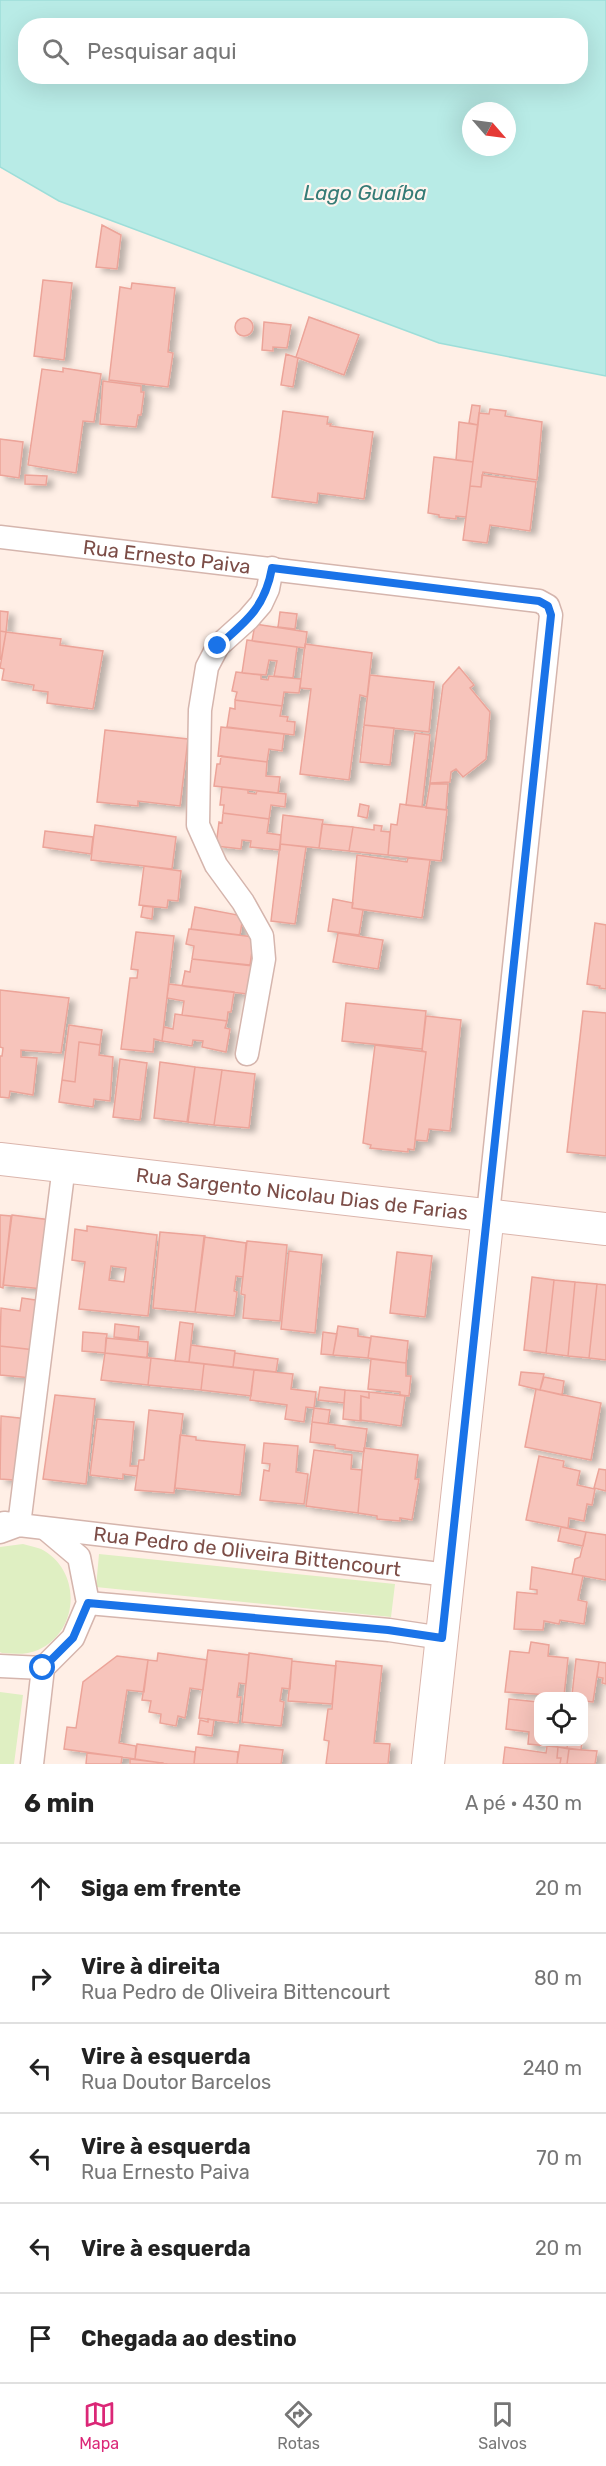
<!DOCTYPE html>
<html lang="pt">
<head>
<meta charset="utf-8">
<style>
  body { margin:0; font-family:Rubik,sans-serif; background:#f2f2f2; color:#222 }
  .controls { position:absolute; right:18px; bottom:18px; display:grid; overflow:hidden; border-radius:12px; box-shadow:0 6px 24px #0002 }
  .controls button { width:54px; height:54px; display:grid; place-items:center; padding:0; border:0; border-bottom:2px solid #e0e0e0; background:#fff; color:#222; font:30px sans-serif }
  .compass { position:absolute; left:462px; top:102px; width:54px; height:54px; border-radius:50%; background:#fff; box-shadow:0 6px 24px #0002; rotate:118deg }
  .stop { position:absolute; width:18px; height:18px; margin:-14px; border:4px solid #1a73e8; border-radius:50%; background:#fff }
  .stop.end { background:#1a73e8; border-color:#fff; box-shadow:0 2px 6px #0008 }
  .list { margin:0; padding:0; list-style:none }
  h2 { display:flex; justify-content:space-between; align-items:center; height:78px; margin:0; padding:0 24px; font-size:26px }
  h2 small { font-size:20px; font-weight:400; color:#767676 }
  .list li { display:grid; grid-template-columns:39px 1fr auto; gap:18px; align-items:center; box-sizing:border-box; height:90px; padding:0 24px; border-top:2px solid #e0e0e0 }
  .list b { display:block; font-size:22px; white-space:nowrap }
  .list p { margin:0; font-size:20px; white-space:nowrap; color:#767676 }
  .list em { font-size:20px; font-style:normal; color:#767676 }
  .icon { flex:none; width:33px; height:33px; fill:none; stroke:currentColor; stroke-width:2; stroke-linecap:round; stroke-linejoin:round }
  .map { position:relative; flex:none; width:606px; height:1764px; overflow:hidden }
  .search { position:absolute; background:#fff; box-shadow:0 6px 24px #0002; left:18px; right:18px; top:18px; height:66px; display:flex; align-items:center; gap:15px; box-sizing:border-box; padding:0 21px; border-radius:24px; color:#767676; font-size:22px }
  .sheet { height:618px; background:#fff }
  nav { display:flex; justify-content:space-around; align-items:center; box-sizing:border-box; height:84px; border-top:2px solid #e0e0e0; background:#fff; font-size:16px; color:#767676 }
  nav a { display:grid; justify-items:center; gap:3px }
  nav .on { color:#db2777 }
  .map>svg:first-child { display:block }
  .green { fill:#dfefc2 }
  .water { fill:#b8ebe6; stroke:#9dded9; stroke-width:1.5; fill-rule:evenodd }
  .building { fill:#f7c4bb; stroke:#eca499; stroke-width:1.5; fill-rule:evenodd; filter:url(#shadow) }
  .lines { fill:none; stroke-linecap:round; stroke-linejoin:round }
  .street-casing { stroke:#d5b5ad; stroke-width:25 }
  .secondary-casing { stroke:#dbb5ac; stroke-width:34 }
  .street { stroke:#fff; stroke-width:22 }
  .secondary { stroke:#fff; stroke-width:32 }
  .route { stroke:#1a73e8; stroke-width:8 }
  .labels { text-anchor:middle; stroke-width:4.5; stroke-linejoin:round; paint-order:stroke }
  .street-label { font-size:20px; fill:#7c4d47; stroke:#fff5ef }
  .water-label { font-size:21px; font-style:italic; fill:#357b76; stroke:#fff5ef }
</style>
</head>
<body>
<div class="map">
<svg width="606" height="1764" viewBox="0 0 606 1764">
  <defs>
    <filter id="shadow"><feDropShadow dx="6" dy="4" stdDeviation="3" flood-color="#0004"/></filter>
  </defs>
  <rect width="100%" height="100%" fill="#ffefe6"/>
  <path class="green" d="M 23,1544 C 29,1546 36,1547 41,1549 C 82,1570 80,1631 38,1650 C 27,1655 14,1654 2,1653 L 0,1652 L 0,1547 Z
    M 99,1554 L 395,1584 L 391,1617 L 96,1587 Z
    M 0,1692 L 23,1695 L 14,1764 L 0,1764 Z"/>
  <path class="water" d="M 0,0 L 606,0 L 606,376 L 439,343 L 59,201 L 0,167 ZM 26,26 L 580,26 L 580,76 L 26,76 ZM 471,111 L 507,111 L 507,147 L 471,147 Z"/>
  <path class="building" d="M 102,225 L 121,235 L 117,269 L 96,267 Z
    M 43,280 L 72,283 L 64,360 L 34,356 Z
    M 132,283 L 175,288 L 168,352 L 173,353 L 168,387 L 109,380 L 120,287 L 131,289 Z
    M 309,317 L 359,335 L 344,375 L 296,357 Z
    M235 327a9 9 0 1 1 18 0a9 9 0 1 1-18 0Z
    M 264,322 L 291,325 L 287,348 L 273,347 L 273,351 L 262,350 Z
    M 286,354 L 298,358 L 293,387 L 281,385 Z
    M 63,368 L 101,374 L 94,422 L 83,421 L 76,473 L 28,465 L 42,369 L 63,372 Z
    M 103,381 L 141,386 L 141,392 L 144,392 L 141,415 L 138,415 L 136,427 L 100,424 Z
    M 472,405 L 480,406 L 478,425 L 469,423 Z
    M 490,409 L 506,411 L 505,416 L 542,422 L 537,480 L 483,472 L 481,487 L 470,486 L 479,413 L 489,414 Z
    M 283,411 L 328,417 L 327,424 L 331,424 L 330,426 L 373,432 L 364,499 L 318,493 L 317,503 L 272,497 Z
    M 459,422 L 478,425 L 473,462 L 456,460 Z
    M 0,439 L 23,442 L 19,478 L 0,475 Z
    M 434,457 L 473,462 L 466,517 L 456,516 L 456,519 L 439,517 L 439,515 L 428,513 Z
    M 25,475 L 47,476 L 46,485 L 25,484 Z
    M 482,475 L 536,482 L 530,531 L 490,525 L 487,543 L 463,540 L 470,486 L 481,487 Z
    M 0,611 L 8,612 L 6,632 L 0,631 Z
    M 280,612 L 297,614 L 295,629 L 278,627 Z
    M 255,624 L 307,632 L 305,648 L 252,641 Z
    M 0,631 L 6,632 L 1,660 L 0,659 Z
    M 6,632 L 61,639 L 60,645 L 103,651 L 93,709 L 47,703 L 48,692 L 33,690 L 34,685 L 2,680 L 4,669 L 0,668 Z
    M 247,640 L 297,647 L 293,678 L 274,676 L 277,661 L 269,660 L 266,675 L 242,673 Z
    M 305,644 L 372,653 L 367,697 L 360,695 L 349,780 L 300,774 L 311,689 L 300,688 Z
    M 459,667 L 474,685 L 470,688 L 490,712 L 486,759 L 463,777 L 456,769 L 451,772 L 450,782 L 430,783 L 443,685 Z
    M 236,672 L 261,675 L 261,679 L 268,680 L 269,676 L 301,679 L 299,693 L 284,692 L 282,706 L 235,700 L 237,692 L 232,691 Z
    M 370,675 L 434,682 L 429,732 L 364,725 Z
    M 235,700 L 282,706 L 280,716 L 288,717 L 287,721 L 295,722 L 294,735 L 227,727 L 230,708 L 235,709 Z
    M 364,725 L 394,728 L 390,765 L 360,762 Z
    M 221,727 L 284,734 L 282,751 L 269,749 L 267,762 L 218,756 Z
    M 105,730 L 188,739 L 180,806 L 138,801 L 138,806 L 97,802 Z
    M 415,733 L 430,735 L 422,807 L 406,805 Z
    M 221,756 L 267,762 L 266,776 L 280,777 L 278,793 L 214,786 L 217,764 L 220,764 Z
    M 430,784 L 448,784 L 446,810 L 426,808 Z
    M 222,787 L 248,790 L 248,793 L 256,794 L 257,791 L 286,794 L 285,807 L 271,805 L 269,819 L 223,813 L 224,805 L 220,805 Z
    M 360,804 L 369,806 L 367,818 L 358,816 Z
    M 400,804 L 447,810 L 441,861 L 388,855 L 391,824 L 397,825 Z
    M 223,813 L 269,819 L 267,833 L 281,835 L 280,850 L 250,847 L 251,841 L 242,840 L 241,849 L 216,846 L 219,822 L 222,823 Z
    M 283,815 L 323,820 L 319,848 L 280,844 Z
    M 322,824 L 353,827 L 349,851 L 319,848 Z
    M 95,825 L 176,837 L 172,869 L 91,860 Z
    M 374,825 L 382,826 L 381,831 L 390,832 L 388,855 L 349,851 L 353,827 L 374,830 Z
    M 45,831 L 93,837 L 91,854 L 43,847 Z
    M 280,844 L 306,847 L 295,924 L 271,921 Z
    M 357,855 L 407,862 L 408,858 L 430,860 L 422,918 L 352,908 Z
    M 144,866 L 181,871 L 178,901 L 168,900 L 167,908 L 139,905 Z
    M 333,899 L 353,903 L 352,908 L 363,910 L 359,935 L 328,931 Z
    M 143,906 L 153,907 L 152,919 L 141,917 Z
    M 195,907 L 243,916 L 240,935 L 191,929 Z
    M 595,923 L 606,925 L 606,989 L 599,988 L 600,986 L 587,984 Z
    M 189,929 L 254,937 L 250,965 L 192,959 L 194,946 L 186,944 Z
    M 136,932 L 174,936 L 162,1041 L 154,1039 L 153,1052 L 121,1049 L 130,978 L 137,978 L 138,970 L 131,969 Z
    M 338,933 L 383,940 L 378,969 L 333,962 Z
    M 192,959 L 253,966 L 247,994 L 182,986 L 185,971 L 190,972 Z
    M 169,984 L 234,992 L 231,1012 L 228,1012 L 227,1021 L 182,1015 L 184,1001 L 167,998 Z
    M 0,990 L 69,998 L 61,1053 L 21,1050 L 21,1057 L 37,1058 L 33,1095 L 10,1091 L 9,1098 L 0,1097 L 0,1056 L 2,1056 L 3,1048 L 0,1047 Z
    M 346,1003 L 426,1011 L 422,1049 L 342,1041 Z
    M 583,1011 L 606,1013 L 606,1156 L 567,1152 Z
    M 175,1014 L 227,1021 L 225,1028 L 230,1029 L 226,1052 L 202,1047 L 203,1041 L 193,1040 L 192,1046 L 162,1041 L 164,1027 L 173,1029 Z
    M 426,1016 L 461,1020 L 450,1131 L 429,1129 L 427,1141 L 415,1140 L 426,1052 L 422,1051 Z
    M 69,1025 L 102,1030 L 100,1045 L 79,1042 L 75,1082 L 62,1080 Z
    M 79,1042 L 100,1045 L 99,1055 L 113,1057 L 110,1101 L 94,1099 L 93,1107 L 59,1102 L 62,1080 L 75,1082 Z
    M 375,1045 L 426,1052 L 414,1150 L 408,1149 L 408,1152 L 370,1148 L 371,1145 L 363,1143 Z
    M 120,1059 L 147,1063 L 140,1120 L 113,1117 Z
    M 160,1062 L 195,1067 L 188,1122 L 154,1118 Z
    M 195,1067 L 222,1070 L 214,1125 L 187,1122 Z
    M 222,1070 L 255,1074 L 249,1128 L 214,1125 Z
    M 0,1215 L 11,1216 L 3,1288 L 0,1287 Z
    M 12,1215 L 51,1220 L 43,1289 L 3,1285 Z
    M 87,1226 L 157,1235 L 148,1316 L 79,1309 L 85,1262 L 72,1260 L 75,1229 L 87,1231 ZM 111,1266 L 126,1268 L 124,1282 L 109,1280 Z
    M 160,1232 L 205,1236 L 195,1312 L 153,1308 Z
    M 204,1237 L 246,1243 L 243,1277 L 236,1276 L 234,1291 L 237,1292 L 234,1316 L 195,1312 Z
    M 247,1241 L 287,1245 L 280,1321 L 243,1318 L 245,1295 L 241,1294 Z
    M 289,1251 L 322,1255 L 315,1333 L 281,1329 Z
    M 397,1252 L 432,1256 L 425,1317 L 390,1313 Z
    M 532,1277 L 554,1280 L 546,1353 L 524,1350 Z
    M 554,1280 L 575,1282 L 568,1356 L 546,1353 Z
    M 575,1282 L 597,1284 L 589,1358 L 568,1356 Z
    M 597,1284 L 606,1285 L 606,1360 L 589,1358 Z
    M 22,1298 L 42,1301 L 35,1350 L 0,1346 L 1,1308 L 20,1311 Z
    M 180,1322 L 193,1324 L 189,1362 L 175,1361 Z
    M 115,1324 L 139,1327 L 138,1340 L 114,1337 Z
    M 338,1326 L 358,1329 L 358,1336 L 371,1338 L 368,1358 L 333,1355 Z
    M 83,1332 L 107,1334 L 105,1353 L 82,1351 Z
    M 323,1332 L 337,1334 L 333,1355 L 321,1354 Z
    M 371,1336 L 408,1341 L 406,1363 L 368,1358 Z
    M 106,1338 L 148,1342 L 147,1358 L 105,1353 Z
    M 191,1345 L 235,1351 L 233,1367 L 189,1362 Z
    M 0,1346 L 35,1350 L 32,1378 L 0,1375 Z
    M 105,1353 L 151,1358 L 148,1385 L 101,1380 Z
    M 235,1353 L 278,1359 L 276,1372 L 233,1367 Z
    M 151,1358 L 204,1364 L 201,1390 L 148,1385 Z
    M 371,1359 L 406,1363 L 406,1376 L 411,1376 L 409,1396 L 400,1395 L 400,1392 L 368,1389 Z
    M 204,1364 L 254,1370 L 251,1396 L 201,1390 Z
    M 254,1370 L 293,1374 L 291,1389 L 316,1392 L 314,1408 L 306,1407 L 304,1422 L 285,1419 L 287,1405 L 250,1400 Z
    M 521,1372 L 544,1374 L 540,1390 L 519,1385 Z
    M 544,1377 L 564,1381 L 562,1395 L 540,1390 Z
    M 320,1387 L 345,1390 L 344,1403 L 318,1400 Z
    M 536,1389 L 601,1403 L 591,1460 L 525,1447 Z
    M 345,1390 L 369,1392 L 369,1398 L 361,1396 L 361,1421 L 343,1419 Z
    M 369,1392 L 405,1396 L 401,1426 L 360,1420 L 361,1396 L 369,1398 Z
    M 55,1395 L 95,1399 L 86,1484 L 43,1479 Z
    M 314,1408 L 330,1410 L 328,1424 L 312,1422 Z
    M 149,1410 L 183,1414 L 174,1493 L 135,1490 L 139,1460 L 144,1460 Z
    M 1,1416 L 28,1419 L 14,1480 L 0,1479 Z
    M 97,1419 L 134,1422 L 130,1466 L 138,1466 L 137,1476 L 123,1474 L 123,1479 L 90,1475 Z
    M 312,1422 L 367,1429 L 364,1452 L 335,1448 L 335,1445 L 310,1442 Z
    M 180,1435 L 196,1437 L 196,1440 L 245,1445 L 240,1495 L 175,1488 Z
    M 264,1443 L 298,1446 L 296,1472 L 308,1474 L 304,1504 L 260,1500 L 264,1470 L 269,1471 L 270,1464 L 262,1463 Z
    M 364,1448 L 418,1455 L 415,1479 L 419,1479 L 412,1520 L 400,1518 L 400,1521 L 377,1519 L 377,1516 L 358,1513 Z
    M 314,1450 L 352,1455 L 351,1469 L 362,1470 L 358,1513 L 306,1506 Z
    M 539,1456 L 564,1461 L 563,1467 L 580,1471 L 577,1485 L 595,1489 L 592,1505 L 587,1504 L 584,1521 L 569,1518 L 568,1528 L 526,1520 Z
    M 599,1469 L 606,1470 L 606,1491 L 594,1488 Z
    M 561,1527 L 586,1532 L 583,1546 L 558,1541 Z
    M 586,1532 L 606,1535 L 606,1580 L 572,1574 L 575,1559 L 580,1557 Z
    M 532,1567 L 583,1576 L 578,1600 L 587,1602 L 584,1624 L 560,1620 L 559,1624 L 544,1621 L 543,1630 L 514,1629 L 517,1592 L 537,1594 L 537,1590 L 530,1589 Z
    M 531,1642 L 549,1645 L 548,1656 L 568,1658 L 564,1696 L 505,1692 L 510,1651 L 529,1653 Z
    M 208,1650 L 249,1655 L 246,1684 L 239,1683 L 237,1697 L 241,1697 L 238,1723 L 199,1718 Z
    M 158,1653 L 207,1660 L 203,1690 L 190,1688 L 185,1718 L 178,1716 L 176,1726 L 160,1723 L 161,1714 L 149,1712 L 151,1701 L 142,1700 L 148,1660 L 157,1661 Z
    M 249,1653 L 292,1659 L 290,1689 L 282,1688 L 280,1701 L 284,1702 L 281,1726 L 242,1722 Z
    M 117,1656 L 148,1660 L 144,1692 L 127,1690 L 119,1743 L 136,1746 L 135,1759 L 64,1749 L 67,1727 L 76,1728 L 83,1682 Z
    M 576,1659 L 599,1662 L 593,1702 L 584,1701 L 584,1696 L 564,1696 L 564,1694 L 572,1695 Z
    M 292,1661 L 336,1666 L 332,1704 L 288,1701 Z
    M 336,1661 L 382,1666 L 374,1743 L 390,1744 L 388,1764 L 326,1764 L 329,1741 L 324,1740 L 328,1709 L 332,1709 Z
    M 599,1662 L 606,1663 L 606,1684 L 602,1683 L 603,1678 L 597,1677 Z
    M 509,1699 L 538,1702 L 538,1742 L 568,1742 L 567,1748 L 528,1744 L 529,1732 L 506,1729 Z
    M 208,1719 L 214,1720 L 212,1736 L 198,1734 L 200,1720 L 208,1722 Z
    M 568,1742 L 582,1742 L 581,1750 L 567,1748 Z
    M 137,1744 L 195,1752 L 194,1764 L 168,1764 L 135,1759 Z
    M 240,1745 L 283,1750 L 281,1764 L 237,1764 Z
    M 547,1746 L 558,1747 L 557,1758 L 561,1758 L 560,1764 L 503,1764 L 505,1747 L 546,1753 Z
    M 196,1747 L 238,1752 L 237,1764 L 194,1764 Z
    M 558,1747 L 569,1749 L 567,1764 L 560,1764 L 561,1758 L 557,1758 Z
    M 569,1749 L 597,1751 L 595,1764 L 567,1764 Z
    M 87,1753 L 122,1757 L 121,1764 L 86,1764 Z
    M 130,1759 L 163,1763 L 163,1764 L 130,1764 Z"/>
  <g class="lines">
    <g class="street-casing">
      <g id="street">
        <path id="s1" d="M 0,537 L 539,601 L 548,606 L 551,615 L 488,1214"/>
        <path d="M 247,1054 L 264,959 L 262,936 L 243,902 L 216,865 L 198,825 L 200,710 L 207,667 L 218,646 L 248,619 L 261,604 L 268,589 L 272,568"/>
        <path d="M 4,1523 L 19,1525 L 64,1166"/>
        <path id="s2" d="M 0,1532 L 19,1525 L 449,1575"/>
        <path d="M 88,1603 L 389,1630 L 442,1638"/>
        <path d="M 0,1666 L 43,1668 L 73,1638 L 88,1603 L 79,1557 L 47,1530"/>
        <path d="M 32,1764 L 43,1668"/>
      </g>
    </g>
    <g class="secondary-casing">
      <g id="secondary">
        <path id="s3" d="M 0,1159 L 606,1229"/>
        <path d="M 428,1764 L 488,1214"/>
      </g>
    </g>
    <use href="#street" class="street"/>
    <use href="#secondary" class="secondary"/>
  </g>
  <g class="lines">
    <path class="route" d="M 43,1668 L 73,1638 L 88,1603 L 388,1630 L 442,1638 L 551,615 L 548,606 L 539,601 L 272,568 C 265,607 247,621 218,646"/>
  </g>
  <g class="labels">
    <g class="street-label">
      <text dy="7" stroke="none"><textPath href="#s1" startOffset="168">Rua Ernesto Paiva</textPath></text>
      <text dy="7" stroke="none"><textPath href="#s3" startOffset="304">Rua Sargento Nicolau Dias de Farias</textPath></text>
      <text dy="7" stroke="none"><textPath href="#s2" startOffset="250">Rua Pedro de Oliveira Bittencourt</textPath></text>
    </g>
    <g class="water-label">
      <text x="365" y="200">Lago Guaíba</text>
    </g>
  </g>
</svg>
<div class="controls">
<button><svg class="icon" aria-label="locate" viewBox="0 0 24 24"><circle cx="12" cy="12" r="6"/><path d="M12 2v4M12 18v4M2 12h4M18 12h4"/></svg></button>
</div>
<svg class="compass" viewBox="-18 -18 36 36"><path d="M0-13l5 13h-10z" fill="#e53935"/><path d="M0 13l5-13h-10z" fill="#767676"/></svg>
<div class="stop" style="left:43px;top:1668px"></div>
<div class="stop end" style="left:218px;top:646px"></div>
<div class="search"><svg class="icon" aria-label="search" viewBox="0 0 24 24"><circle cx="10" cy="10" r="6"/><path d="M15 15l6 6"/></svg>Pesquisar aqui</div>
</div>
<section class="sheet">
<h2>6 min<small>A pé · 430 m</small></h2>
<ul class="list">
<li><svg class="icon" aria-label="ahead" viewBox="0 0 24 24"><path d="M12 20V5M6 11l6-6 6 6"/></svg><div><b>Siga em frente</b></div><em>20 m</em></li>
<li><svg class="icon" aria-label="right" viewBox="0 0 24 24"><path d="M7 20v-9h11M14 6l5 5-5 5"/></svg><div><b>Vire à direita</b><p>Rua Pedro de Oliveira Bittencourt</p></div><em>80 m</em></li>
<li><svg class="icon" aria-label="left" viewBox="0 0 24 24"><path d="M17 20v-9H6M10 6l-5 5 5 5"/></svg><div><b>Vire à esquerda</b><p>Rua Doutor Barcelos</p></div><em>240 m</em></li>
<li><svg class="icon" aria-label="left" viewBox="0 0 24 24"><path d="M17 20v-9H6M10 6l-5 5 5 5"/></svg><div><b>Vire à esquerda</b><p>Rua Ernesto Paiva</p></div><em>70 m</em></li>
<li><svg class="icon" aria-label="left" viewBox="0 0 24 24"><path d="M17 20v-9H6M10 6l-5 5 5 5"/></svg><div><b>Vire à esquerda</b></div><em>20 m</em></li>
<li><svg class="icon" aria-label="arrive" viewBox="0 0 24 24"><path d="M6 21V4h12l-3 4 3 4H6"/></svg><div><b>Chegada ao destino</b></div></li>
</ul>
</section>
<nav>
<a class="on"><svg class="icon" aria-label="map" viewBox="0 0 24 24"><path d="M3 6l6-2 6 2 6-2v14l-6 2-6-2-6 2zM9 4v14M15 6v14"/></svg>Mapa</a>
<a><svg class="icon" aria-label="directions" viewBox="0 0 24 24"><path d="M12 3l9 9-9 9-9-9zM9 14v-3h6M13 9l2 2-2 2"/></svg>Rotas</a>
<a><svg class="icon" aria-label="saved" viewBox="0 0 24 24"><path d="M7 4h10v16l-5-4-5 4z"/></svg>Salvos</a>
</nav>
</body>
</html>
